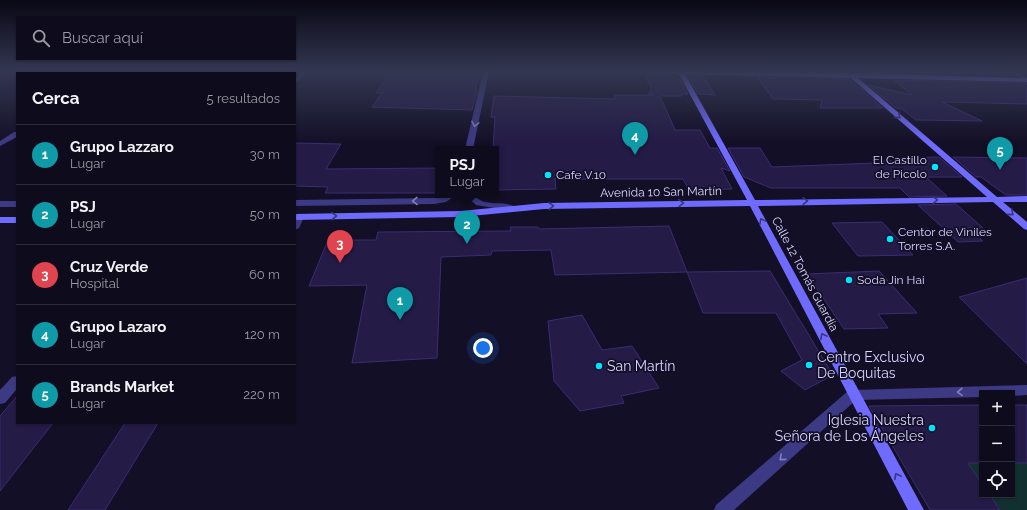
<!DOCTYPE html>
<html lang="es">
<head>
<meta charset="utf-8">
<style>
  body { margin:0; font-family:Raleway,sans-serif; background:#171425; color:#f1f3f6 }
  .controls { position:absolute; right:12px; bottom:12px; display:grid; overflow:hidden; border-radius:0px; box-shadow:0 1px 3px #0004 }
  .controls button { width:36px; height:36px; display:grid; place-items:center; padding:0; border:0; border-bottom:1px solid #2e2b3b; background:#0e0b1c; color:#f1f3f6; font:20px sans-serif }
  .you { position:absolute; left:483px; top:348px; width:14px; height:14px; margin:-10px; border:3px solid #fff; border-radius:50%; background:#1a73e8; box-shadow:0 0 0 6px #1a73e833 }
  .badge { display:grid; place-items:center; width:26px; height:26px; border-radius:50%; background:#0f766e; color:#fff; font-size:13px; font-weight:700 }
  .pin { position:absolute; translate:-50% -33px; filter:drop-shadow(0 1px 2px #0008) }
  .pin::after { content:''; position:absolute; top:21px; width:14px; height:12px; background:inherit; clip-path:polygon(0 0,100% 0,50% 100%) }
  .popup { position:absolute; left:435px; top:146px; width:64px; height:52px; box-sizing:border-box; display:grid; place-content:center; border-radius:0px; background:#0e0b1c; filter:drop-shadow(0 1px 3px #0005); font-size:13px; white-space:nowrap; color:#9b9ba3 }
  .popup b { font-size:15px; color:#f1f3f6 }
  .popup::after { content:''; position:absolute; left:50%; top:100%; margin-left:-8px; border:8px solid transparent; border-top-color:#0e0b1c }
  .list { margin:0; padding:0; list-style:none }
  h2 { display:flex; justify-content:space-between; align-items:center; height:52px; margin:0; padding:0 16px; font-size:17px }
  h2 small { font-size:13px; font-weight:400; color:#9b9ba3 }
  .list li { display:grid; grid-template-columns:26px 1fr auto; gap:12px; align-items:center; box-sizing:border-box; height:60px; padding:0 16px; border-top:1px solid #2e2b3b }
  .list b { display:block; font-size:15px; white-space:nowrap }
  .list p { margin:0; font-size:13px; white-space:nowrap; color:#9b9ba3 }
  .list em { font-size:13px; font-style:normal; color:#9b9ba3 }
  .icon { flex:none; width:22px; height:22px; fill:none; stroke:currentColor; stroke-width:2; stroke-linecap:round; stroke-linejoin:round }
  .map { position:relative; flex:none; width:1027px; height:510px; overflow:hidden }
  .search { position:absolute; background:#0e0b1c; box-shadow:0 1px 3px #0004; left:16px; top:16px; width:280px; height:44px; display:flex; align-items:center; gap:10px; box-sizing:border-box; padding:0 14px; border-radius:0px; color:#9b9ba3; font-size:15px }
  .panel { position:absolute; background:#0e0b1c; box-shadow:0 1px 3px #0004; left:16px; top:72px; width:280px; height:352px; border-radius:0px }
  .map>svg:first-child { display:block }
  .green { fill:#12302f }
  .building { fill:#241b47; stroke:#3b2d73 }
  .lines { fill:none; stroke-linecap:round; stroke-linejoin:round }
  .lane { fill:#3d3a85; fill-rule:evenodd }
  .street { fill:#3d3a85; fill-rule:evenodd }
  .secondary { fill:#6f6bff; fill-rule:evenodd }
  .oneway { stroke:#38347d }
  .oneway2 { stroke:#837fbc }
  .poi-dot { fill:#00e5ff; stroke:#130f26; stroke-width:1.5 }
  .labels { text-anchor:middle; stroke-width:3.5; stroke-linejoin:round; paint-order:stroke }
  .poi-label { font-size:12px; fill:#d9d4ff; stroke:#130f26; text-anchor:start }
  .street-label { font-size:12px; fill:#d9d4ff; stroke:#130f26 }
  .near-poi-label { font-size:14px; fill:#d9d4ff; stroke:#130f26; text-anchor:start }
</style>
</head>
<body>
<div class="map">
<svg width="1027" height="510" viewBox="0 0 1027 510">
  <rect width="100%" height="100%" fill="#130f26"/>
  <path class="green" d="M 968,463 L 982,463 L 982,484 Z
    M 1012,463 L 1027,463 L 1027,510 L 1000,510 L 990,495 L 1012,495 Z"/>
  <path class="building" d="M 390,72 L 480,72 L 475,90 L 477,90 L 472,110 L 372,107 L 382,93 L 376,93 Z
    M 883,72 L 1009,72 L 1014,76 L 884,72 Z
    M 645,74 L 665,74 L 680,80 L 688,94 L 681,94 L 682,96 L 660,96 L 675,130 L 700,130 L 710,148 L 717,148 L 730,171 L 721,168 L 732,189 L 689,190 L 683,179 L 555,179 L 556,189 L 496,190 L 496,148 L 493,148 L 495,117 L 491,117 L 494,96 L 615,99 L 614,95 L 654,95 L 653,94 L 649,94 L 649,92 L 652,91 Z
    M 694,76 L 703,76 L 715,95 L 698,94 L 689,78 Z
    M 757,77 L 846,79 L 852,81 L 883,108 L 820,108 L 822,100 L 773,99 Z
    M 894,80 L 1027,83 L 1027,104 L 942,102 L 982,121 L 916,120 L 902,109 L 896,108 L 868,85 L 912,95 Z
    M 295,143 L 341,144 L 326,169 L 438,168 L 438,193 L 325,193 L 328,187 L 295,186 Z
    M 728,148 L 760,148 L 772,167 L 876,163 L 875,161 L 907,161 L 903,158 L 939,157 L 962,177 L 926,177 L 947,196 L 909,197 L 900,188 L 771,188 L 744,177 Z
    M 953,157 L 1027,158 L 1027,195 L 1006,195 L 981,177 L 976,177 Z
    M 956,204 L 983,228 L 968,228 L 983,241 L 958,242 L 918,205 Z
    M 882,222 L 913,255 L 858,256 L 832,223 Z
    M 669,226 L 687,272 L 555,275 L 551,250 L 492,251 L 491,255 L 441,257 L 437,358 L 352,363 L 367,285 L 309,286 L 328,240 L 376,240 L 378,232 L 511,231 L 510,227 L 538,227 L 539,229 Z
    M 770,271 L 833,375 L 805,390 L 781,371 L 802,360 L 776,313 L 703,313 L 687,272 Z
    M 879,271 L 917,313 L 878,314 L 888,328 L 844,329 L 807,274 Z
    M 1027,278 L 1027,364 L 959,297 Z
    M 582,315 L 602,350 L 632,346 L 659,388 L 621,396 L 624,403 L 580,411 L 554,381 L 548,321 Z
    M 17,396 L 17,423 L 53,423 L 0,491 L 0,416 Z
    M 982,405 L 982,463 L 968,463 L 982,484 L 982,495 L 990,495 L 1000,510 L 930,510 L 869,406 Z
    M 1012,405 L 1027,405 L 1027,463 L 1012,463 Z
    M 125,423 L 158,423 L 105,510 L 68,510 Z"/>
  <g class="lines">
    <path class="lane" d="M 297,215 L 303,215 L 304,217 L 299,228 L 295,230 L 295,220 Z"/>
    <path class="street" d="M 301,72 L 307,72 L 295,84 L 295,78 Z
      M 483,72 L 489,72 L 473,149 L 465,149 Z
      M 1010,72 L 1017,72 L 1027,77 L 1027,82 Z
      M 14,132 L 17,132 L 17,137 L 0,146 L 0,141 Z
      M 446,195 L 456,195 L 446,202 L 434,204 L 295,206 L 295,200 L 434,198 Z
      M 465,195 C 478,195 473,197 482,201 C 492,205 509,201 516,208 L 512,211 L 476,205 Z
      M 0,201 L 17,201 L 17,207 L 0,207 Z
      M 17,376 L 17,389 L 5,403 L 0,404 L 0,390 L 12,377 Z
      M 1027,385 L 1027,395 L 1012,396 L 1012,393 L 982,393 L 982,397 L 856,400 L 734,510 L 714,510 L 716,505 L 848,391 L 853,390 Z"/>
    <path class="secondary" d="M 668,72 L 851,73 L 1027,78 L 1027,82 L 858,78 L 997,197 L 1027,196 L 1027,202 L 1003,202 L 1027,222 L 1027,230 L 1024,229 L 993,202 L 758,206 L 924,510 L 908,510 L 750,206 L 544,209 L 460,217 L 295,220 L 295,214 L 460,211 L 544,203 L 747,200 L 679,74 L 671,74 ZM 685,74 L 851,78 L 987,197 L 755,200 Z
      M 0,217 L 17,217 L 17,223 L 0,223 Z"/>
  </g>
  <defs><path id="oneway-chevron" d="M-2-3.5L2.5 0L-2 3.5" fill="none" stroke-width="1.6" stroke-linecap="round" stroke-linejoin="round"/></defs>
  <g class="oneway">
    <use href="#oneway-chevron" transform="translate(898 116) rotate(41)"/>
    <use href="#oneway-chevron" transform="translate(935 200) rotate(-1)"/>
    <use href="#oneway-chevron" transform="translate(805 201) rotate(-1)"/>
    <use href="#oneway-chevron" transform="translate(681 203) rotate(-1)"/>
    <use href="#oneway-chevron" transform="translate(551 206) rotate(-1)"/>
    <use href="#oneway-chevron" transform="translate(1011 213) rotate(41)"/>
    <use href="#oneway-chevron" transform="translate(334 216) rotate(-1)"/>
    <use href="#oneway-chevron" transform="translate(762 221) rotate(-118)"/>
    <use href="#oneway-chevron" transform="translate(823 336) rotate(-118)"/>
    <use href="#oneway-chevron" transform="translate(897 476) rotate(-118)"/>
  </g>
  <g class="oneway2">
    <use href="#oneway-chevron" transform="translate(475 124) rotate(102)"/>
    <use href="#oneway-chevron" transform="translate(415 201) rotate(179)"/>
    <use href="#oneway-chevron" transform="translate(960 392) rotate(178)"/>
    <use href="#oneway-chevron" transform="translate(782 458) rotate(139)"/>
  </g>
  <linearGradient id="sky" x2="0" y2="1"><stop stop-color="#0a0815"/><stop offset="0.5" stop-color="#333752"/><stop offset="1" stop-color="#333752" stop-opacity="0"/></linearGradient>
  <rect width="1027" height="143" fill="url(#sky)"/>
  <g class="poi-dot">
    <circle cx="935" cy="167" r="4"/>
    <circle cx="548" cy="175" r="4"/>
    <circle cx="890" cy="239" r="4"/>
    <circle cx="849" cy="280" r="4"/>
    <circle cx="809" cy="365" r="4"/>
    <circle cx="599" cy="366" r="4"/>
    <circle cx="932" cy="428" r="4"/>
  </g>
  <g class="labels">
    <g class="poi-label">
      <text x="927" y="164" text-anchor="end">El Castillo<tspan x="927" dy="14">de Picolo</tspan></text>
      <text x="556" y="179">Cafe V.10</text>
      <text x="898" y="236">Centor de Viniles<tspan x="898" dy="14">Torres S.A.</tspan></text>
      <text x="857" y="284">Soda Jin Hai</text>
    </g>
    <g class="street-label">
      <text transform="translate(661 192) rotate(-1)" y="4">Avenida 10 San Martín</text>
      <text transform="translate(805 274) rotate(62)" y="4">Calle 12 Tomás Guardia</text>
    </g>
    <g class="near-poi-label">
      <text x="817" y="362">Centro Exclusivo<tspan x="817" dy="16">De Boquitas</tspan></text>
      <text x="607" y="371">San Martín</text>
      <text x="924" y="425" text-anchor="end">Iglesia Nuestra<tspan x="924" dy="16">Señora de Los Ángeles</tspan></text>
    </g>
  </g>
</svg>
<div class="controls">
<button>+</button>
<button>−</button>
<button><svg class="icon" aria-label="locate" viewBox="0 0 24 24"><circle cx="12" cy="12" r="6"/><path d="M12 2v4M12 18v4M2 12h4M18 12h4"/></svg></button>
</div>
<div class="you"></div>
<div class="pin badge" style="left:400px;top:320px;background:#0f9aa8">1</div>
<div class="pin badge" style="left:467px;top:244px;background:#0f9aa8">2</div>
<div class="popup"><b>PSJ</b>Lugar</div>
<div class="pin badge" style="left:340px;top:263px;background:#e0444e">3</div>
<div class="pin badge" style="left:635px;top:155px;background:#0f9aa8">4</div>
<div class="pin badge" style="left:1000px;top:170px;background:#0f9aa8">5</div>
<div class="search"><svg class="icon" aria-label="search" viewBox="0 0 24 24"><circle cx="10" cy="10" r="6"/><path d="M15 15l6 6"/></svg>Buscar aquí</div>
<section class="panel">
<h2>Cerca<small>5 resultados</small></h2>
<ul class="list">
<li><span class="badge" style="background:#0f9aa8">1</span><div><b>Grupo Lazzaro</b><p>Lugar</p></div><em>30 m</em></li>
<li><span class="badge" style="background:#0f9aa8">2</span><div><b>PSJ</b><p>Lugar</p></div><em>50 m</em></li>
<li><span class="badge" style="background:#e0444e">3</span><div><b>Cruz Verde</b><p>Hospital</p></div><em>60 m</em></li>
<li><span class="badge" style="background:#0f9aa8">4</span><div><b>Grupo Lazaro</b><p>Lugar</p></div><em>120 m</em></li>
<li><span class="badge" style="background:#0f9aa8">5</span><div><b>Brands Market</b><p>Lugar</p></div><em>220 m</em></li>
</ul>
</section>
</div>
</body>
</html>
